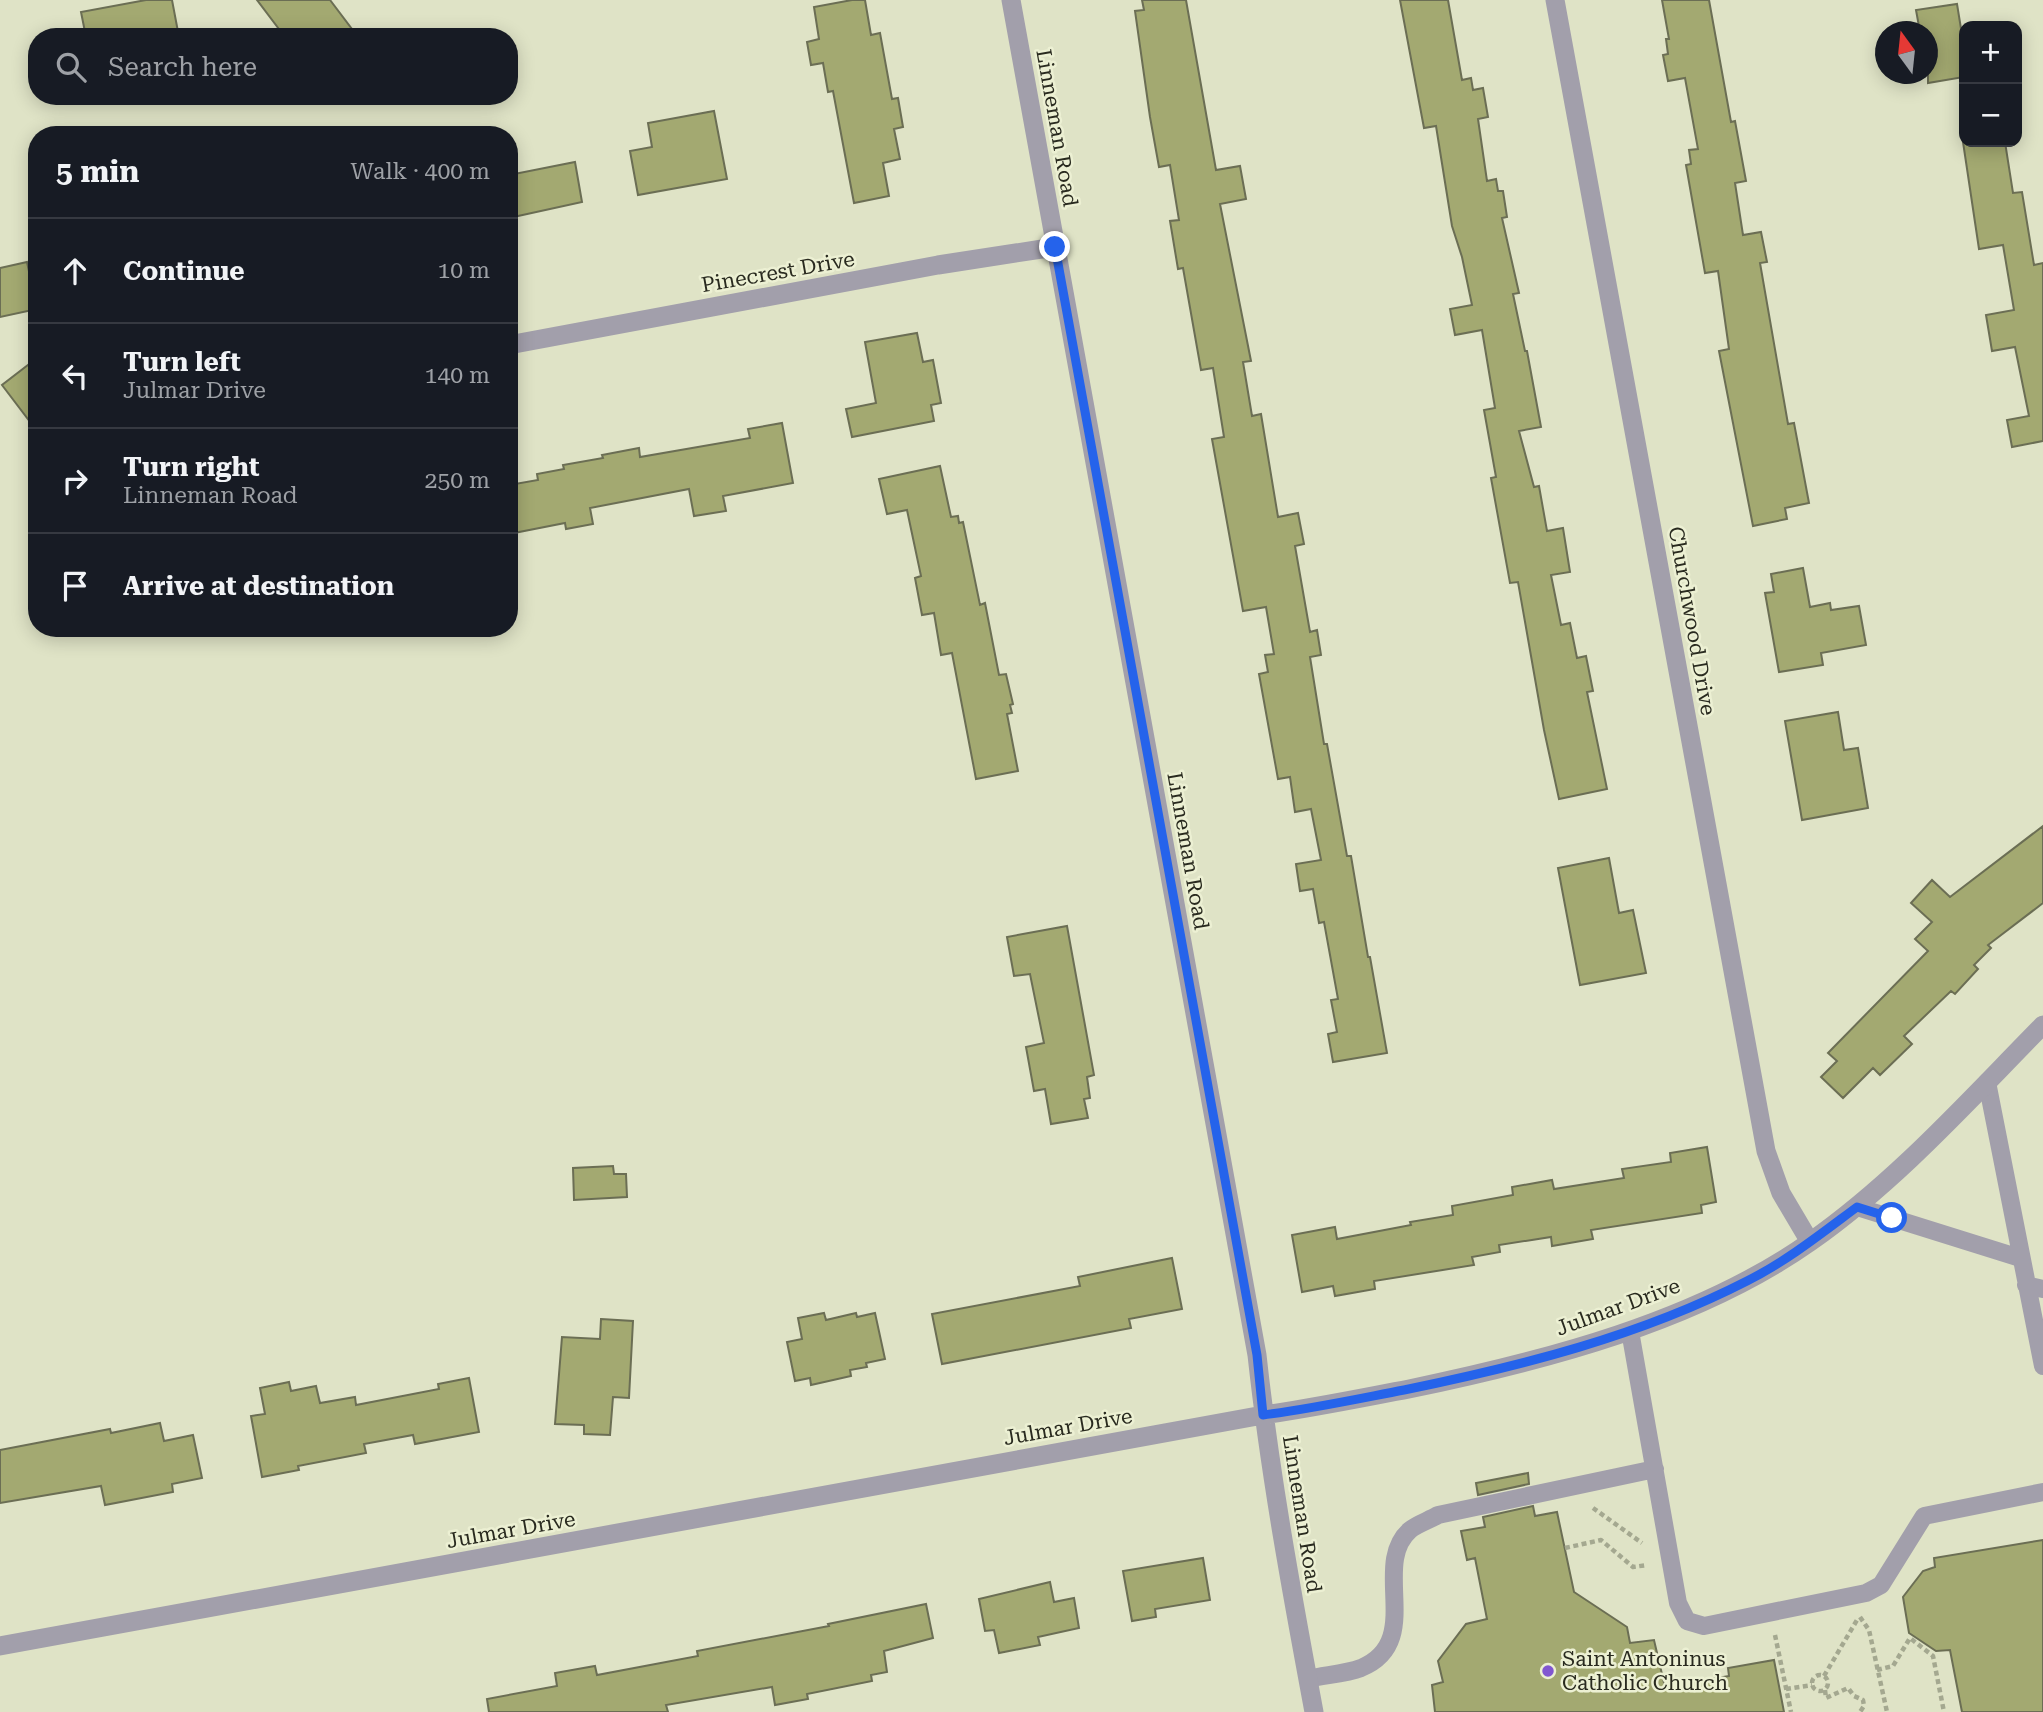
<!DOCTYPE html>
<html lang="en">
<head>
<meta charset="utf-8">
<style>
  body { margin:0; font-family:"Roboto Serif",serif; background:#20242c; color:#f1f3f6 }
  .controls { position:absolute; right:21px; top:21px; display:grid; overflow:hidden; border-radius:14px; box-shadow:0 4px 18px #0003 }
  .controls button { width:63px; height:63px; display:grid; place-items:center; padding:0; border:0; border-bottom:2px solid #363941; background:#171b24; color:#f1f3f6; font:35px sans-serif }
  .compass { position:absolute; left:1875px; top:21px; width:63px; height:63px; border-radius:50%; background:#171b24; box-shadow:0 4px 18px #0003; rotate:345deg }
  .stop { position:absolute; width:21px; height:21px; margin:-16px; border:5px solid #2563eb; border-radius:50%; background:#fff }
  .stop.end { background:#2563eb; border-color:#fff; box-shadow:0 2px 7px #0008 }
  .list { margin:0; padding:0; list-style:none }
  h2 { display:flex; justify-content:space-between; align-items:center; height:91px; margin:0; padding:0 28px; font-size:30px }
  h2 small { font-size:23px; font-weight:400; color:#9ea1a6 }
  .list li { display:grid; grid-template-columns:46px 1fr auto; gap:21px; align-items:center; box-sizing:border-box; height:105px; padding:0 28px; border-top:2px solid #363941 }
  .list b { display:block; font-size:26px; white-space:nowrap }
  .list p { margin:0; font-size:23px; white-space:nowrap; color:#9ea1a6 }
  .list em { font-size:23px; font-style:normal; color:#9ea1a6 }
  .icon { flex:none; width:38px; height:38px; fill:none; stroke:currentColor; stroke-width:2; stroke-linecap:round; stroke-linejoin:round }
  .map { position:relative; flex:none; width:2043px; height:1712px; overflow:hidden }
  .search { position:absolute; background:#171b24; box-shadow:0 4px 18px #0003; left:28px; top:28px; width:490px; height:77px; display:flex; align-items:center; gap:18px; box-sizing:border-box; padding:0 24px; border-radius:28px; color:#9ea1a6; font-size:26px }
  .panel { position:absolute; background:#171b24; box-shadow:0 4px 18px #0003; left:28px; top:126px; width:490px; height:511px; border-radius:28px }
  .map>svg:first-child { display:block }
  .building { fill:#a3a971; stroke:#6b6e54; stroke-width:2 }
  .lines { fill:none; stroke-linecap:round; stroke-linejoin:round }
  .path { stroke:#a4a890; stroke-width:4.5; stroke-dasharray:5 3.5; stroke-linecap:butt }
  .service { stroke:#a29fab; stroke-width:18 }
  .minor { stroke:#a29fab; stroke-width:19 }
  .route { stroke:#2563eb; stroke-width:9 }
  .poi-dot { fill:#8157d0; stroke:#ecf0d3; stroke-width:2.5 }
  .labels { text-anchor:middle; stroke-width:5; stroke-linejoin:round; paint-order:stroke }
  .street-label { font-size:21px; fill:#292a1f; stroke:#ecf0d3 }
  .poi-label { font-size:21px; fill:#292a1f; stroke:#ecf0d3; text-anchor:start }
</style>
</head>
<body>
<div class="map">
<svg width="2043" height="1712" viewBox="0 0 2043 1712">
  <rect width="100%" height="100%" fill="#dfe3c6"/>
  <path class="building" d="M 146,0 L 172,0 L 179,37 L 86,37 L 81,12 Z
    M 257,0 L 330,0 L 358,37 L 285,37 Z
    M 852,0 L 865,0 L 871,35 L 880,33 L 892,99 L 898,98 L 903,127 L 894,129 L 900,159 L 883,163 L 889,196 L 854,203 L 833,91 L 828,92 L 823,63 L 811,65 L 807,42 L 819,39 L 814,7 Z
    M 1142,0 L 1186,0 L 1216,170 L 1240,166 L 1246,199 L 1220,204 L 1251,361 L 1243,362 L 1252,416 L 1261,414 L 1278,517 L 1298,513 L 1304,544 L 1295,546 L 1310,632 L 1317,630 L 1321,655 L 1310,657 L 1324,744 L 1327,744 L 1347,856 L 1351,856 L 1368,957 L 1370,957 L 1387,1053 L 1333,1062 L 1328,1034 L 1337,1032 L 1331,1000 L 1338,999 L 1324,922 L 1319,923 L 1313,889 L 1300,891 L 1296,864 L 1321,860 L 1311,809 L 1295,812 L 1290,777 L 1278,779 L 1259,674 L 1268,672 L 1265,655 L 1274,654 L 1266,607 L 1243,611 L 1212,439 L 1224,437 L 1213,368 L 1201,370 L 1183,268 L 1178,269 L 1170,221 L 1179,220 L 1170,165 L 1159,167 L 1150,117 L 1135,11 L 1144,10 Z
    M 1400,0 L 1448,0 L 1462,80 L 1471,78 L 1473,90 L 1483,88 L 1488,117 L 1478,119 L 1487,181 L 1496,179 L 1498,191 L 1503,191 L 1507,217 L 1502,218 L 1519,293 L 1513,294 L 1525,351 L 1527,351 L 1541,427 L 1519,431 L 1534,487 L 1539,486 L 1547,531 L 1563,528 L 1570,572 L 1551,575 L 1561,625 L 1570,623 L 1577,658 L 1586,656 L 1593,691 L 1587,692 L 1607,789 L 1559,799 L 1544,730 L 1518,582 L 1510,583 L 1491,478 L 1496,477 L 1484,410 L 1495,408 L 1482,330 L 1455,335 L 1450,309 L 1472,305 L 1462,257 L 1452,226 L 1436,126 L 1424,128 Z
    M 1662,0 L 1709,0 L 1731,122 L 1735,121 L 1746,181 L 1735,183 L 1743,235 L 1761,232 L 1767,262 L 1760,263 L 1788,424 L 1794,423 L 1809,503 L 1785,508 L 1787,519 L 1753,526 L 1719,351 L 1729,349 L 1718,271 L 1705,273 L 1686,165 L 1691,164 L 1689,150 L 1698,149 L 1685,78 L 1668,81 L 1663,55 L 1668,54 L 1666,39 L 1669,39 Z
    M 1957,4 L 1964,47 L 1964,77 L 1928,83 L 1928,32 L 1920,32 L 1916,10 Z
    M 714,111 L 727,179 L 638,195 L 630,151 L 652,147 L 648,123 Z
    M 1963,142 L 2005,142 L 2013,193 L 2022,192 L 2034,265 L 2043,263 L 2043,441 L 2012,447 L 2007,420 L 2029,416 L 2015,347 L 1992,351 L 1986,315 L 2014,310 L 2003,245 L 1979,249 Z
    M 575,162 L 582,202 L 509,218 L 509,175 Z
    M 27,262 L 37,309 L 0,317 L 0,268 Z
    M 917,333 L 923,362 L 933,360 L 941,403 L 931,405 L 934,421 L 852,437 L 846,409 L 876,403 L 865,342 Z
    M 37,358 L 37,431 L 2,385 Z
    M 782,423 L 793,483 L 723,496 L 726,511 L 694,516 L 689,489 L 590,508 L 593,524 L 566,529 L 565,523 L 509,534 L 509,485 L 538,480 L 537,474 L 564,469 L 563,465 L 603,458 L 602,455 L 639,448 L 640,457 L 750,438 L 748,429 Z
    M 940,466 L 951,517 L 958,516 L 959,523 L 963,522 L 980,605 L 985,603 L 999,675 L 1006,674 L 1013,704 L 1010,705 L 1012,713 L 1007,714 L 1018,771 L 976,779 L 952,653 L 941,655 L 934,613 L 922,615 L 915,578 L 921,576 L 907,510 L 887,514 L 879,479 Z
    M 1803,568 L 1810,607 L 1830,603 L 1831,610 L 1859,606 L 1866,645 L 1821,653 L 1823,665 L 1779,672 L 1765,593 L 1774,592 L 1771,574 Z
    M 1838,712 L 1844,750 L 1858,748 L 1868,808 L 1802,820 L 1785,721 Z
    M 2043,826 L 2043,903 L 1988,945 L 1991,948 L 1974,965 L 1978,969 L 1955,994 L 1951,991 L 1904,1036 L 1912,1044 L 1880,1075 L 1873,1068 L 1843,1098 L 1821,1077 L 1837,1061 L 1828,1053 L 1928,951 L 1915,939 L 1932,922 L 1911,903 L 1932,880 L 1950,897 Z
    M 1609,858 L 1619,913 L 1633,910 L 1646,973 L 1580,985 L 1558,868 Z
    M 1067,926 L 1094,1075 L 1087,1077 L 1090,1098 L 1084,1099 L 1088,1118 L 1051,1124 L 1045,1089 L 1034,1091 L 1026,1047 L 1044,1043 L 1030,974 L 1014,976 L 1007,937 Z
    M 1707,1147 L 1716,1202 L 1701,1205 L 1702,1213 L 1591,1230 L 1593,1239 L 1552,1246 L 1551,1237 L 1499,1245 L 1500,1252 L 1472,1257 L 1474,1265 L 1374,1281 L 1375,1289 L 1335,1296 L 1333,1286 L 1302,1292 L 1292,1235 L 1335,1227 L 1337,1239 L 1411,1225 L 1410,1222 L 1453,1215 L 1452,1206 L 1513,1195 L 1512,1187 L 1552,1180 L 1554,1189 L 1624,1178 L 1622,1169 L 1671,1162 L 1670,1153 Z
    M 613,1166 L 614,1174 L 626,1174 L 627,1197 L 574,1200 L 573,1168 Z
    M 1172,1258 L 1182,1309 L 1129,1319 L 1131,1328 L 942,1364 L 932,1314 L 1080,1286 L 1078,1277 Z
    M 824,1313 L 826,1320 L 856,1313 L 857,1317 L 875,1313 L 885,1359 L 866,1363 L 867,1367 L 850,1370 L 851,1376 L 811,1385 L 810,1378 L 795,1381 L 787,1342 L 802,1339 L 798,1318 Z
    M 601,1319 L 633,1321 L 629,1398 L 613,1397 L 610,1435 L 584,1434 L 584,1425 L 555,1424 L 562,1337 L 600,1339 Z
    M 469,1378 L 479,1432 L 415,1444 L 413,1435 L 364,1444 L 366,1453 L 298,1466 L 299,1470 L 262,1477 L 251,1416 L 265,1414 L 260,1388 L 289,1382 L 291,1391 L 316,1386 L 320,1403 L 355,1397 L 356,1405 L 439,1389 L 438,1384 Z
    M 160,1423 L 164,1441 L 193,1435 L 202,1478 L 172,1484 L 173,1492 L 105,1505 L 101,1486 L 0,1503 L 0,1450 L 110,1429 L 111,1433 Z
    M 1528,1473 L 1529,1484 L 1478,1495 L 1476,1483 Z
    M 1533,1506 L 1535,1516 L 1557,1512 L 1574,1592 L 1627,1627 L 1630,1643 L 1654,1640 L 1665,1687 L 1729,1676 L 1728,1668 L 1774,1660 L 1784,1712 L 1435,1712 L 1432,1685 L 1443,1682 L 1438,1661 L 1466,1624 L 1487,1619 L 1475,1558 L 1467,1560 L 1461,1531 L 1485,1527 L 1483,1517 Z
    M 2043,1540 L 2043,1712 L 1962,1712 L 1950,1650 L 1936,1651 L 1909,1633 L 1903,1597 L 1923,1571 L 1935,1567 L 1934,1558 Z
    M 1203,1558 L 1210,1600 L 1155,1609 L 1156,1617 L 1132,1621 L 1123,1571 Z
    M 1050,1582 L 1054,1602 L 1074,1598 L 1079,1628 L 1038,1637 L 1040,1645 L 999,1653 L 994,1630 L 985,1631 L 979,1599 Z
    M 926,1604 L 933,1638 L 884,1651 L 887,1672 L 871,1675 L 872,1681 L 807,1694 L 808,1699 L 775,1705 L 772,1687 L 666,1705 L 668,1712 L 489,1712 L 487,1699 L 557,1686 L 555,1673 L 595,1666 L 597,1675 L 698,1656 L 697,1651 L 829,1626 L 828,1624 Z"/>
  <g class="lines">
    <path class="path" d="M 1593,1508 L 1642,1543
      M 1565,1548 L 1601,1540 L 1633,1567 L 1647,1565
      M 1860,1617 L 1869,1630 L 1887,1712
      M 1775,1635 L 1791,1712
      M 1877,1670 L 1893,1666 L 1910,1638 L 1933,1656 L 1944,1712
      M1812 1683a8 8 0 1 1 16 0a8 8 0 1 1-16 0Z
      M 1824,1676 L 1857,1620
      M 1786,1689 L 1812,1685
      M 1825,1690 L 1826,1698 L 1848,1688 L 1854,1696 L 1863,1700 L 1864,1706 L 1860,1712"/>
    <path class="service" d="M 1987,1082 L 2043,1366
      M 1857,1207 L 2020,1258
      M 2026,1285 L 2043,1289
      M 1630,1331 L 1678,1603 L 1687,1621 L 1704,1626 L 1866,1593 L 1881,1585 L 1924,1516 L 2043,1492
      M 1308,1679 C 1324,1675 1345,1674 1361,1668 C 1425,1642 1370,1565 1410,1530 C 1417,1524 1430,1520 1438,1515 L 1655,1469"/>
    <path class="minor" d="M 1011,0 L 1257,1355 C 1270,1475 1292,1594 1314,1712
      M 1555,0 L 1766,1151 L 1781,1193 L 1810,1242
      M 509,345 L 938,265 L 1055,247
      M 0,1646 L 1263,1415 C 1313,1408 1361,1398 1409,1389 C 1544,1361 1696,1322 1810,1242 C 1897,1181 1969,1100 2043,1025"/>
  </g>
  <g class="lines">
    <path class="route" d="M 1055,247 L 1257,1355 L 1263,1415 C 1311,1409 1357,1399 1404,1390 C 1521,1366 1640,1336 1747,1281 C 1787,1261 1822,1233 1857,1207 L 1892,1218"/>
  </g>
  <circle class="poi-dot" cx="1548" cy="1671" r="7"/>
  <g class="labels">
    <g class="street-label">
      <text transform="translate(1057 128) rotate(80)" y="7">Linneman Road</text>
      <text transform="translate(778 272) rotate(-10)" y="7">Pinecrest Drive</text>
      <text transform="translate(1692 621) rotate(80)" y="7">Churchwood Drive</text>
      <text transform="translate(1188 851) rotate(80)" y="7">Linneman Road</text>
      <text transform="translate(1618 1307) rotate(-20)" y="7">Julmar Drive</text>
      <text transform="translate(1068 1427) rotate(-10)" y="7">Julmar Drive</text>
      <text transform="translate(1302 1514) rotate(81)" y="7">Linneman Road</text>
      <text transform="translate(511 1530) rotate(-10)" y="7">Julmar Drive</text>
    </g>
    <g class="poi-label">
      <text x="1562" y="1666">Saint Antoninus<tspan x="1562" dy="24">Catholic Church</tspan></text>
    </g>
  </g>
</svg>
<div class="controls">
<button>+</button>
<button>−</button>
</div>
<svg class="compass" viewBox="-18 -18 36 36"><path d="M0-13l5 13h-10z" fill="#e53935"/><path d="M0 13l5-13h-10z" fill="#9ea1a6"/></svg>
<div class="stop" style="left:1892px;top:1218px"></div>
<div class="stop end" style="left:1055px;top:247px"></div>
<div class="search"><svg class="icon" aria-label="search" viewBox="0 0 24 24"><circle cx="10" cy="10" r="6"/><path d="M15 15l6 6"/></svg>Search here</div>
<section class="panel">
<h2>5 min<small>Walk · 400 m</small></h2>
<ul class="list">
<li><svg class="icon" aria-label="ahead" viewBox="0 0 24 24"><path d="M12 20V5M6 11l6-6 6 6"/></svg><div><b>Continue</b></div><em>10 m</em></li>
<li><svg class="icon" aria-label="left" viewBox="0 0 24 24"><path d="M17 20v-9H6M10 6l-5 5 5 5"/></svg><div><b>Turn left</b><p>Julmar Drive</p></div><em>140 m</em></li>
<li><svg class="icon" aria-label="right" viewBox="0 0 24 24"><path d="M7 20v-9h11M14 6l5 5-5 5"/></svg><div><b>Turn right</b><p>Linneman Road</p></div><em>250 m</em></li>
<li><svg class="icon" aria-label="arrive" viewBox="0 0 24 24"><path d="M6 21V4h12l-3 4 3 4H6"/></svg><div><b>Arrive at destination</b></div></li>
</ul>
</section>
</div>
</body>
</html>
